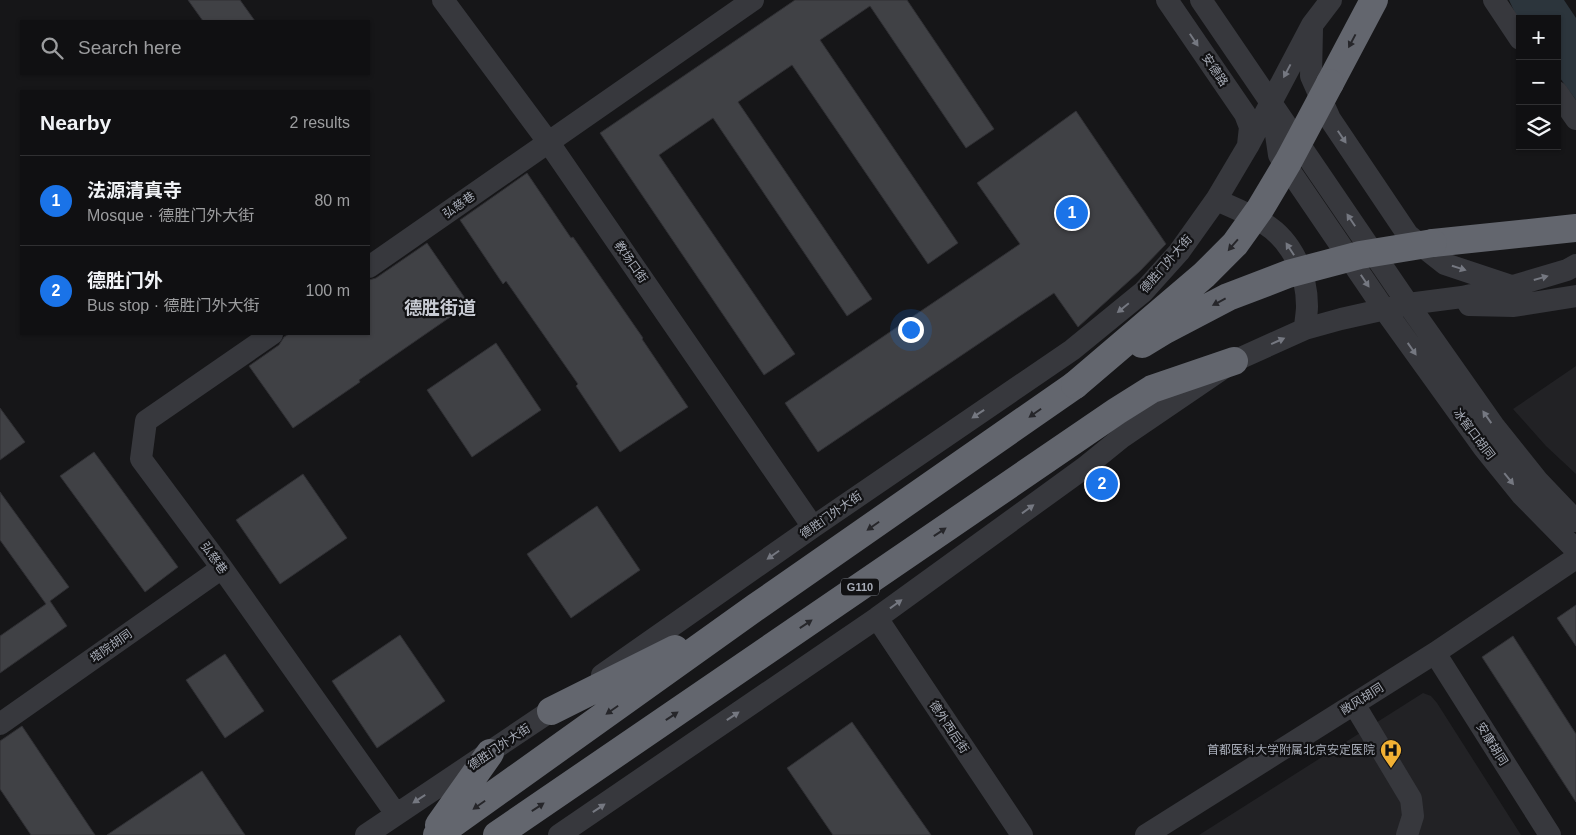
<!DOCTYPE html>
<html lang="en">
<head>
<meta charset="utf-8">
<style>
  body { margin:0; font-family:Helvetica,"Noto Sans SC",sans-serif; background:#19191b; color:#f1f3f6 }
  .controls { position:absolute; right:15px; top:15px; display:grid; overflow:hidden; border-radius:0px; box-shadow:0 1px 4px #0004 }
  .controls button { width:45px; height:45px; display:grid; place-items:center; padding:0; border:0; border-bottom:1px solid #303032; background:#101012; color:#f1f3f6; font:25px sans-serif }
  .you { position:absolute; left:910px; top:329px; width:18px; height:18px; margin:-12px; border:4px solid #fff; border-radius:50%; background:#1a73e8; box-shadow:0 0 0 8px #1a73e833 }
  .badge { display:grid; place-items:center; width:32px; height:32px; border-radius:50%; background:#1a73e8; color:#fff; font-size:16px; font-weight:700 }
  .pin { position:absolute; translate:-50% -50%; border:2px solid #fff; box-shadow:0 1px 5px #0006 }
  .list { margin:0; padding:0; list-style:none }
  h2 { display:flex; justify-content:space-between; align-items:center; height:65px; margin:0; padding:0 20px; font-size:21px }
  h2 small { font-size:16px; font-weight:400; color:#9c9d9f }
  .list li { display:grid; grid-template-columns:32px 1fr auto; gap:15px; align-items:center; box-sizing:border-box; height:90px; padding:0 20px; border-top:1px solid #303032 }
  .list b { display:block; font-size:19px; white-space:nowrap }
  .list p { margin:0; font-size:16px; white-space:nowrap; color:#9c9d9f }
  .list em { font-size:16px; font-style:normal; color:#9c9d9f }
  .icon { flex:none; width:28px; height:28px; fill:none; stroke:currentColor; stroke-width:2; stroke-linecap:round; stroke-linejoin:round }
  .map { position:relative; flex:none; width:1576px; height:835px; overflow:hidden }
  .search { position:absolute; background:#101012; box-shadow:0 1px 4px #0004; left:20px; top:20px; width:350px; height:55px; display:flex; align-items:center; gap:12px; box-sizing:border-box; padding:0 18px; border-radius:0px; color:#9c9d9f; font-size:19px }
  .panel { position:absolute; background:#101012; box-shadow:0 1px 4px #0004; left:20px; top:90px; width:350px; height:245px; border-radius:0px }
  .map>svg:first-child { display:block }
  .built { fill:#222225 }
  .water { fill:#2c353c }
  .building { fill:#404145; stroke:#303034 }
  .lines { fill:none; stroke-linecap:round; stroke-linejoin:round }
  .minor { stroke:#37383d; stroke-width:22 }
  .highway { stroke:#63666e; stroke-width:28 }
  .highway-bridge { stroke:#63666e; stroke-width:28 }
  .oneway { fill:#757881 }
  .oneway2 { fill:#26262a }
  .labels { text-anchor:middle; stroke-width:4.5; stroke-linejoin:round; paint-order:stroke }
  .shield { fill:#111113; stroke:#7b7e86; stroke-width:1 }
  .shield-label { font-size:11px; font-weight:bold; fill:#a8adb8 }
  .street-label { font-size:12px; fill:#a8adb8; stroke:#111113 }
  .poi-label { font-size:12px; fill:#a8adb8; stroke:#111113; text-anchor:end }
  .district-label { font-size:18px; font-weight:bold; fill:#c9ccd4; stroke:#111113 }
</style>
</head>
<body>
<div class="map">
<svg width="1576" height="835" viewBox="0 0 1576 835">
  <rect width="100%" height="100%" fill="#161618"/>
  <path class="built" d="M 1576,366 L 1576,474 L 1546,446 L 1513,409 Z
    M 1423,693 L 1431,696 L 1437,703 L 1521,835 L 1199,835 Z"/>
  <path class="water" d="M 1509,0 L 1564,0 L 1576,18 L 1576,100 L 1557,74 L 1557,19 L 1520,19 L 1516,15 Z"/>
  <path class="building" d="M 188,0 L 240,0 L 255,21 L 203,21 Z
    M 795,0 L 907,0 L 994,129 L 966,148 L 870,6 L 820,40 L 958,243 L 928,264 L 792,65 L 738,102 L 872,299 L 847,316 L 713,118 L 659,155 L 795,354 L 764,375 L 600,133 Z
    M 1076,111 L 1166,244 L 1140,271 L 1078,327 L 1054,293 L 818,452 L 785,403 L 1020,244 L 977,183 Z
    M 527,173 L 571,238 L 573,237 L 643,338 L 642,339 L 688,407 L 620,452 L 576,386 L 578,384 L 506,281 L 503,284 L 460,220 Z
    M 427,243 L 469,304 L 359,380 L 360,382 L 293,428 L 249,366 L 279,345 L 284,337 L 289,334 L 369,334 L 369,280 L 376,278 Z
    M 496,343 L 541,410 L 472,457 L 427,390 Z
    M 0,408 L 25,442 L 0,460 Z
    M 94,452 L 178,567 L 145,592 L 60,476 Z
    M 303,474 L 347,538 L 280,584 L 236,520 Z
    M 0,492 L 69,587 L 50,601 L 67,626 L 0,673 L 0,636 L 46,604 L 0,540 Z
    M 597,506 L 640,570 L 571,618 L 527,554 Z
    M 1576,605 L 1576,646 L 1557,618 Z
    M 400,635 L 445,701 L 377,748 L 332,681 Z
    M 1513,636 L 1576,734 L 1576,802 L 1482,657 Z
    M 225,654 L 264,711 L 225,738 L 186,680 Z
    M 852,722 L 931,835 L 833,835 L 787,768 Z
    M 22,726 L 95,835 L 31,835 L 0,789 L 0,741 Z
    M 202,771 L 245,835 L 107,835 Z"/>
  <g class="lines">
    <path class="minor" d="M 443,0 L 549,143 L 813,527
      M 1167,0 L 1245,114 L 1250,127 L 1248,145
      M 1201,0 L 1408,304 L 1494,426 L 1538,481 L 1576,521
      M 1494,0 L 1520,39
      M 1312,29 L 1311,76 L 1330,119 L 1408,235 L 1445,264 L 1511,286
      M 1557,92 L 1576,119
      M 1272,107 L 1279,155 L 1384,309 L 1484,448 L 1522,495 L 1576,550
      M 1216,200 C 1232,207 1250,214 1265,224 C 1292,241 1307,274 1307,306 C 1307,314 1305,322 1305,329
      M 369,267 L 753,0
      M 1469,305 L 1514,306 L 1576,296
      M 272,334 L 146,421 L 141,459 L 222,568 L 396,814
      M 877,618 L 1022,835
      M 1435,653 L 1550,835
      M 602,675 L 813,527 L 1072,350 L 1143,292 L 1179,252 L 1216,200 L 1248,146 L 1312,25 L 1331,0
      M 1354,704 L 1411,799 L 1413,816 L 1407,835
      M 0,724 L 222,568
      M 366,835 L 564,702
      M 559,835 L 877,618 L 1084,468 L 1121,438 L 1234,361 L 1305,329 L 1341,319 L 1408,304 L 1462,297 L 1513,286 L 1567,270 L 1576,265
      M 1146,835 L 1435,653 L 1576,558"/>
    <path class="highway" d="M 1330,83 L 1374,0
      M 1433,243 L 1576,228
      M 551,711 L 675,649
      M 439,825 L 490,753
      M 437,835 L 756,607 L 1075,385
      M 497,835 L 1117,411 L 1152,389 L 1234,361"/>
    <path class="highway-bridge" d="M 1142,344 L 1165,330 L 1228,297 L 1288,274 L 1360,255 L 1433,243
      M 1075,385 L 1204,275 L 1235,244 L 1260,209 L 1288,162 L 1330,83"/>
  </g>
  <defs><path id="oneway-solid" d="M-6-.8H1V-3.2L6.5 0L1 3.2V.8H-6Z" transform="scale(1.25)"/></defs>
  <g class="oneway">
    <use href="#oneway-solid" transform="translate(1194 40) rotate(56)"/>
    <use href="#oneway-solid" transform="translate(1287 71) rotate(118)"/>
    <use href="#oneway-solid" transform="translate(1342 137) rotate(56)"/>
    <use href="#oneway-solid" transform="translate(1351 220) rotate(-124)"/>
    <use href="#oneway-solid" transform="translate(1290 249) rotate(-123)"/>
    <use href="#oneway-solid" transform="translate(1459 268) rotate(18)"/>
    <use href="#oneway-solid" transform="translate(1541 278) rotate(-16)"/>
    <use href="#oneway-solid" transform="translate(1365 281) rotate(56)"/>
    <use href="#oneway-solid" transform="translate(1123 308) rotate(141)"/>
    <use href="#oneway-solid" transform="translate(1278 341) rotate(-24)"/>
    <use href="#oneway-solid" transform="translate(1412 349) rotate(55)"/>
    <use href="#oneway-solid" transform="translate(978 414) rotate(146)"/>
    <use href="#oneway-solid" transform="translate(1487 417) rotate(-125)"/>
    <use href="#oneway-solid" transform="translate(1509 479) rotate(51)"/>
    <use href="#oneway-solid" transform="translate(1028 509) rotate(-36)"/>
    <use href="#oneway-solid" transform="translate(773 555) rotate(145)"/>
    <use href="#oneway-solid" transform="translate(896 604) rotate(-36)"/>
    <use href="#oneway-solid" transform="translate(733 716) rotate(-34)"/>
    <use href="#oneway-solid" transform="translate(419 799) rotate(147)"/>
    <use href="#oneway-solid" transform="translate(599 808) rotate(-34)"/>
  </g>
  <g class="oneway2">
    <use href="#oneway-solid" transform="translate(1352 41) rotate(118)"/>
    <use href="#oneway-solid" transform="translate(1233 245) rotate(131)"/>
    <use href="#oneway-solid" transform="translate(1219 302) rotate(152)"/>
    <use href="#oneway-solid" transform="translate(1035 413) rotate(145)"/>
    <use href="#oneway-solid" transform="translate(873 526) rotate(145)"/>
    <use href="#oneway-solid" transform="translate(940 532) rotate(-34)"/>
    <use href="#oneway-solid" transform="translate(806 624) rotate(-34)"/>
    <use href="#oneway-solid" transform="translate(612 710) rotate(145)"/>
    <use href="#oneway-solid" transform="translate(672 716) rotate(-34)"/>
    <use href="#oneway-solid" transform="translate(479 805) rotate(145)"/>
    <use href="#oneway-solid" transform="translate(538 807) rotate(-34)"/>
  </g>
  <defs>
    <g id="hospital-pin" transform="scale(1.125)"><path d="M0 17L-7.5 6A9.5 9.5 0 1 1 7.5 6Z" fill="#f2b134" stroke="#111113"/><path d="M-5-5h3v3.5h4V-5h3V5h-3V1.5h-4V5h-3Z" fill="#111"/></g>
  </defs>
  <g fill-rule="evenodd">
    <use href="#hospital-pin" x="1391" y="750"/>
  </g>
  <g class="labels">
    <rect class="shield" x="841" y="578.5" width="38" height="17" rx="4"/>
    <g class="shield-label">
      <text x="860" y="591">G110</text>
    </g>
    <g class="street-label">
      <text transform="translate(1215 70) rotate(56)" y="4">安德路</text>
      <text transform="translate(459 205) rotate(-35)" y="4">弘慈巷</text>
      <text transform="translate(631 262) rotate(55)" y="4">教场口街</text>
      <text transform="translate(1166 264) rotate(-49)" y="4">德胜门外大街</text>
      <text transform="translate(1474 434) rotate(53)" y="4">冰窖口胡同</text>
      <text transform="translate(831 515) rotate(-35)" y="4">德胜门外大街</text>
      <text transform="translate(214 558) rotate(54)" y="4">弘慈巷</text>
      <text transform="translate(111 646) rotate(-35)" y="4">塔院胡同</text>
      <text transform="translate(1362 699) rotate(-32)" y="4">敞风胡同</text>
      <text transform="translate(949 727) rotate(56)" y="4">德外西后街</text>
      <text transform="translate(1492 744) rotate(58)" y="4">安康胡同</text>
      <text transform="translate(499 747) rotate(-34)" y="4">德胜门外大街</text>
    </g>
    <g class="poi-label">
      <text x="1375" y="754">首都医科大学附属北京安定医院</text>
    </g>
    <g class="district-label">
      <text x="440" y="314">德胜街道</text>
    </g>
  </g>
</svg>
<div class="controls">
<button>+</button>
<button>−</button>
<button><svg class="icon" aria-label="layers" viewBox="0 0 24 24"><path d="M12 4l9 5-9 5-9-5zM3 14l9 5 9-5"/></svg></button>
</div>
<div class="you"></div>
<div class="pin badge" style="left:1072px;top:213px">1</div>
<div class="pin badge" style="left:1102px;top:484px">2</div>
<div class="search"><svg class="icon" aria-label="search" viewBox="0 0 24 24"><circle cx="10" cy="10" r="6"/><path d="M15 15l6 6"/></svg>Search here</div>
<section class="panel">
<h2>Nearby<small>2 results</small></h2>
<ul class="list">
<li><span class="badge">1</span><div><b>法源清真寺</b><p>Mosque · 德胜门外大街</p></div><em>80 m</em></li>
<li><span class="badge">2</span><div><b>德胜门外</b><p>Bus stop · 德胜门外大街</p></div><em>100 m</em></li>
</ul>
</section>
</div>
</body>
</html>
